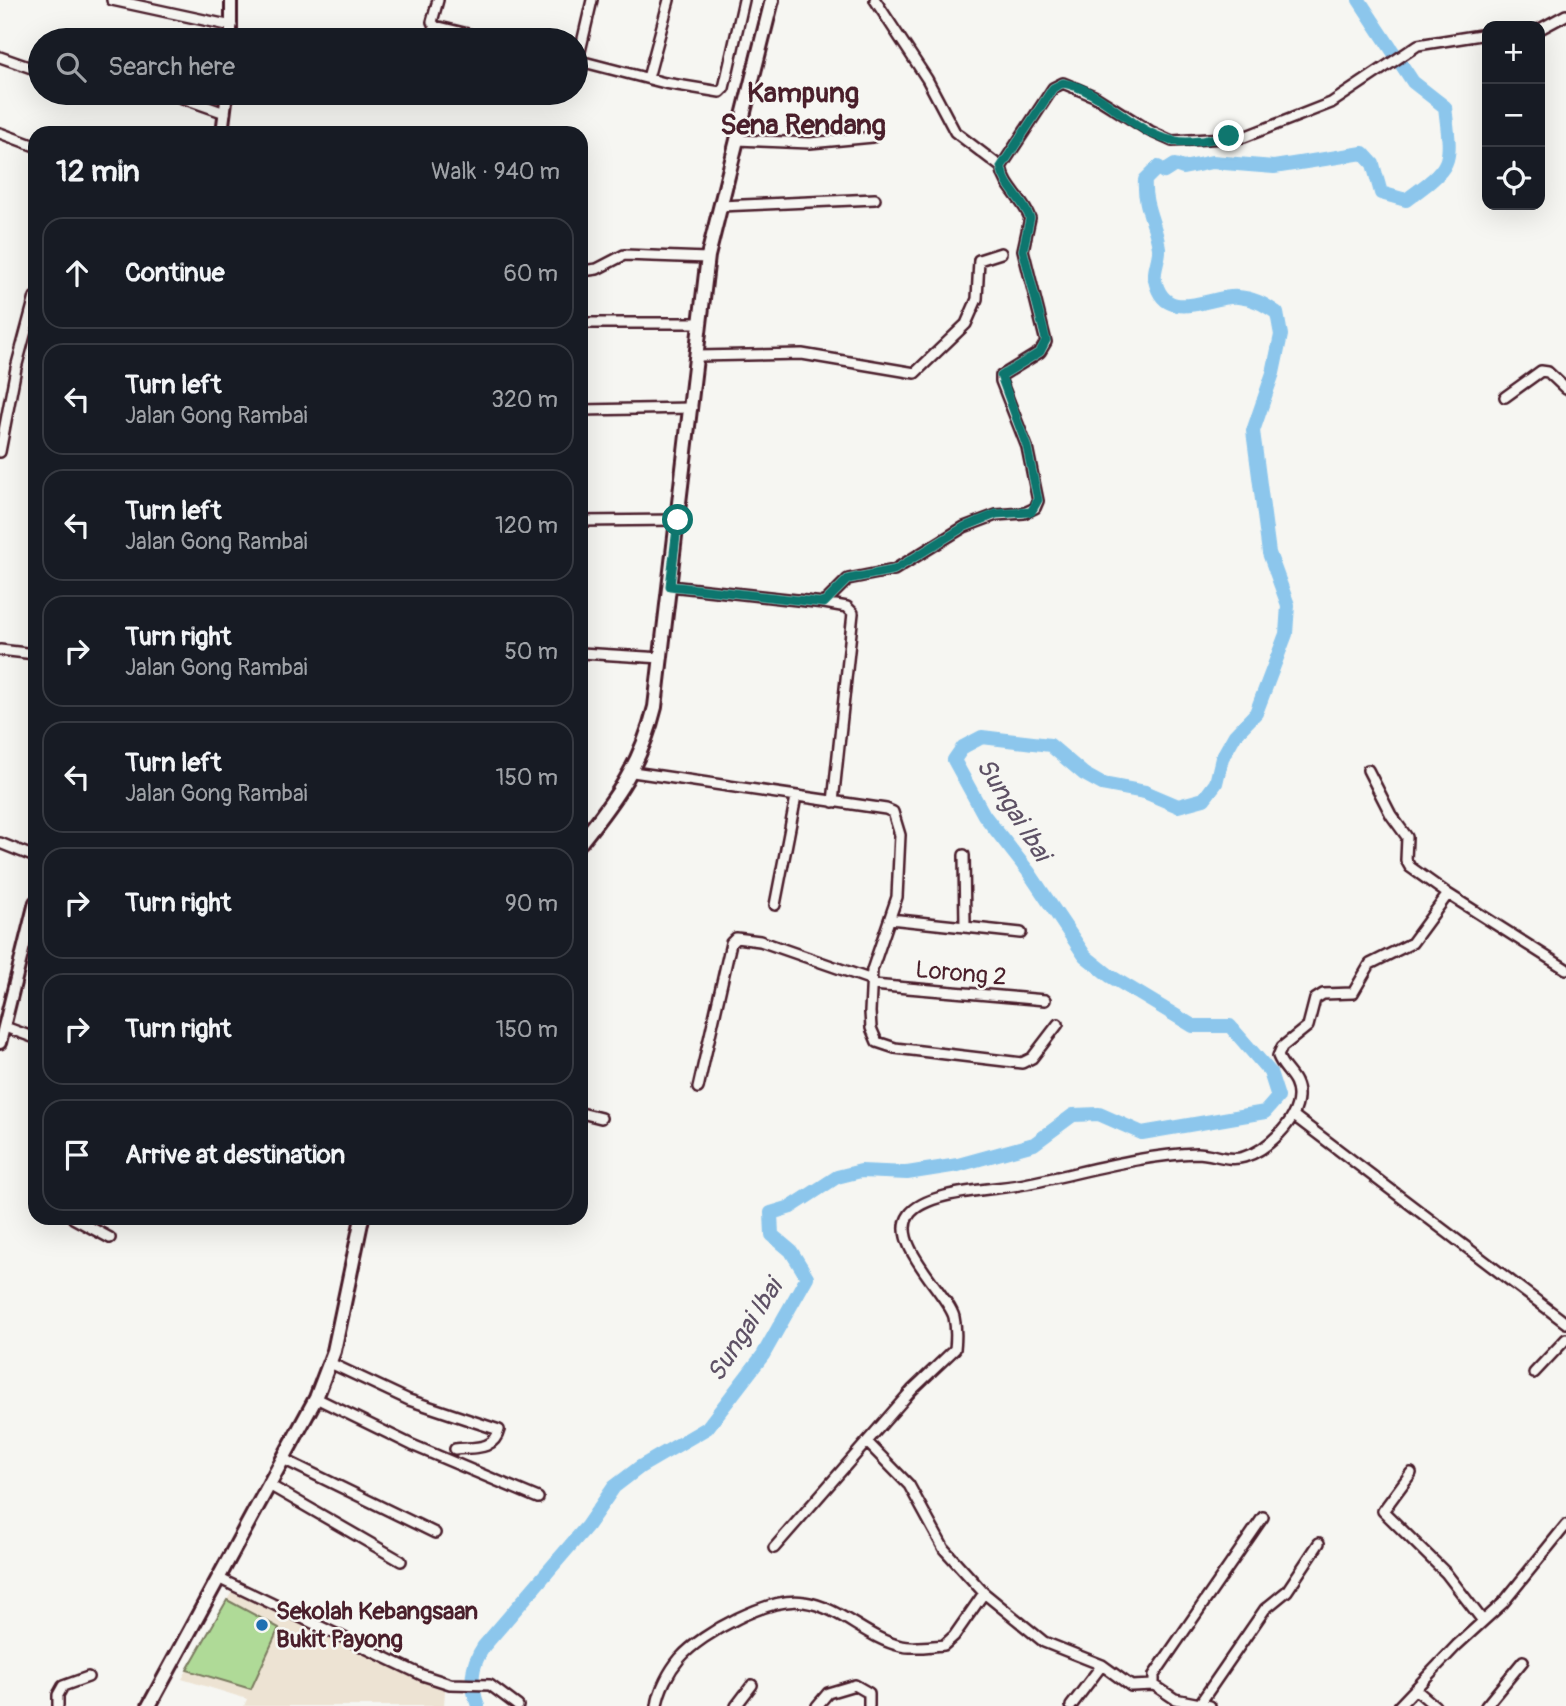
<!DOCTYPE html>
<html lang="en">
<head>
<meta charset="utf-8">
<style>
  body { margin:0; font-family:Pangolin,sans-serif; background:#20242c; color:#f1f3f6 }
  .controls { position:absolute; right:21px; top:21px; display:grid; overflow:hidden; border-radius:14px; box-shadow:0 7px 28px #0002 }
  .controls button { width:63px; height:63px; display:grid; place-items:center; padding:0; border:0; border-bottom:2px solid #363941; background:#171b24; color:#f1f3f6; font:35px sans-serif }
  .stop { position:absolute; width:21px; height:21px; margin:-16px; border:5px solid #0f766e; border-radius:50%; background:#fff }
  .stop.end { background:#0f766e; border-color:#fff; box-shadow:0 2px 7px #0008 }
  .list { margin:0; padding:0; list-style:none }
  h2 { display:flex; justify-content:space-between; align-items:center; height:91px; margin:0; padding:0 28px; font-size:30px }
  h2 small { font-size:23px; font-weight:400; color:#9ea1a6 }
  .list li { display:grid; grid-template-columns:46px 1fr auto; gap:21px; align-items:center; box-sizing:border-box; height:112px; margin:0 14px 14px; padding:0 14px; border:2px solid #363941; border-radius:21px }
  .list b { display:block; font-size:26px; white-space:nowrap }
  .list p { margin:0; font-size:23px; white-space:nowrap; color:#9ea1a6 }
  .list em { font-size:23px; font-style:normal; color:#9ea1a6 }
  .icon { flex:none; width:38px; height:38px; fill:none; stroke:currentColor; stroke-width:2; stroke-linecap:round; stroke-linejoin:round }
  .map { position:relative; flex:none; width:1566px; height:1706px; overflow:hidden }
  .search { position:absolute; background:#171b24; box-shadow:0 7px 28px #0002; left:28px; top:28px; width:560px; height:77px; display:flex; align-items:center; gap:18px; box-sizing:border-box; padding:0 24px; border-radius:38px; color:#9ea1a6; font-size:26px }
  .panel { position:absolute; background:#171b24; box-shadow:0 7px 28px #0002; left:28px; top:126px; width:560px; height:1099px; border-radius:21px }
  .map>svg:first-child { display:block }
  .built { fill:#ede3d3 }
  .green { fill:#afda97; stroke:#7c7c61; stroke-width:2 }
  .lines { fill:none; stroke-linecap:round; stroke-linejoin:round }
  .river { stroke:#8cc6ec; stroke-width:14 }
  .minor-casing { stroke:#4a1f2b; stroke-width:14 }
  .tertiary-casing { stroke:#4a1f2b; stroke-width:16 }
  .secondary-casing { stroke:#4a1f2b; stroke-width:18 }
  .minor { stroke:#f6f6f2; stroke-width:9 }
  .tertiary { stroke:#f6f6f2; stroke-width:10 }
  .secondary { stroke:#f6f6f2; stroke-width:12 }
  .route { stroke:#0f766e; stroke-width:9 }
  .poi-dot { fill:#1f6fb2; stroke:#f6f6f2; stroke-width:2.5 }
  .labels { text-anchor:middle; stroke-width:5; stroke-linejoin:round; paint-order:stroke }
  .street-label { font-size:24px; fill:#4a1f2b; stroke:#f6f6f2 }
  .poi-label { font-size:24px; font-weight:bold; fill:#4a1f2b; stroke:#f6f6f2; text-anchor:start }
  .water-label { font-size:26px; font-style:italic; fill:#5e5165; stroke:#f6f6f2 }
  .quarter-label { font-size:28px; font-weight:bold; fill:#4a1f2b; stroke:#f6f6f2 }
</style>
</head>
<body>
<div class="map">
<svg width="1566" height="1706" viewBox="0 0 1566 1706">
  <rect width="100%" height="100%" fill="#f6f6f2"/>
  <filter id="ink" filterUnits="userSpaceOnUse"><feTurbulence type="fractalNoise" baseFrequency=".0143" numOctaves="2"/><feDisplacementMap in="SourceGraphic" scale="14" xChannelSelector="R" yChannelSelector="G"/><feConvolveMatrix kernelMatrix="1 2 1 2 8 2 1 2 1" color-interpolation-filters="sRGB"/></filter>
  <g filter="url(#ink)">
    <path class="built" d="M 234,1588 L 445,1690 L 444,1706 L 244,1706 L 247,1699 L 182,1679 Z"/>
    <path class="green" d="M 227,1600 L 279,1628 L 251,1689 L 187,1670 Z"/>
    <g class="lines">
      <path class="river" d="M 478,1706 C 470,1683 470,1667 484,1646 L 587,1526 L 614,1487 L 640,1467 L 707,1428 L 763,1355 L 807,1277 L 791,1251 L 772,1235 L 771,1213 L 791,1207 L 837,1177 L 861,1171 L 907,1173 L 958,1165 L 1034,1144 L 1073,1115 L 1099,1114 L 1142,1133 L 1265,1112 L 1278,1097 L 1270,1072 L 1230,1026 L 1193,1026 L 1110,976 L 1085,956 L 1028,871 L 984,815 L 954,760 L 963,747 L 982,737 L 1050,745 L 1084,774 L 1102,784 L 1145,792 L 1178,806 L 1204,799 L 1216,783 L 1222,758 L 1235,735 L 1256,713 L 1286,634 L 1288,605 L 1269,553 L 1253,431 L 1273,373 L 1281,335 L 1277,313 C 1264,304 1253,298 1238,297 C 1212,294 1165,327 1155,280 C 1153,270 1160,258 1159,248 C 1156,224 1143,206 1145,180 L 1158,167 L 1164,172 L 1175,165 L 1183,168 L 1212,162 L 1274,167 L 1363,153 L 1373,164 L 1381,193 L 1406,200 C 1454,165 1452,165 1445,107 L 1413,82 L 1359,0"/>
      <g class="minor-casing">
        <path id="minor" d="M 112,0 L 232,26
          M 438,0 L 432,22 L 435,26 L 493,40
          M 875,0 L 927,79 L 955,132 L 1001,167
          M 1540,29 L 1566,15
          M 0,57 L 40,71
          M 576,60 L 665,83 L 720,92 L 724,88 L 744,0
          M 578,60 L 592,0
          M 648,78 L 669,0
          M 168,93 L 225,113
          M 0,133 L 35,146
          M 737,140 L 810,143 L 873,137
          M 1001,167 L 1053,88 L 1063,83 L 1094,96 L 1150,131 L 1172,141 L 1244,137 L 1331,103 L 1418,45 L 1487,34
          M 720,206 L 875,199
          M 582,271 L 597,269 L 624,255 L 708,258
          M 581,323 L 701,323
          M 698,356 L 802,354 L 915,373 L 966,324 L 977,299 L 979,260 L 1001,253
          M 1505,397 L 1541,371 L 1548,372 L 1566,389
          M 581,410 L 692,408
          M 0,452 L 16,368 L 35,297
          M 581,521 L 678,520
          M 670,586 L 824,603 L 848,579 L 894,570 L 964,527 L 996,515 L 1024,513 L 1035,508 L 1038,501 L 1027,447 L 1001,381 L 1001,376 L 1040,352 L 1046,342 L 1023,250 L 1030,218 C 1022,198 1005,188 1001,167
          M 824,603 L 847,607 L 853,613 L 833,802
          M 0,650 L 35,654
          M 581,653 L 662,658
          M 1368,770 L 1391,815 L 1407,837 L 1406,860 L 1410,867 L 1448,894 L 1566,969
          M 633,772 L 886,809 L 893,812 L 900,835 L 897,897 L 872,970 L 870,1012 L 871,1028 L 877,1042 L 895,1048 L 1022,1063 L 1032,1058 L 1058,1024
          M 0,843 L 35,857
          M 964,855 L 965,927
          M 775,905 L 796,797
          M 890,919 L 1021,933
          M 873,985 L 1045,1000
          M 5,1027 L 35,1038
          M 698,1088 L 731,943 L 736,938 L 760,941 L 872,980
          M 581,1113 L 601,1118
          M 1294,1116 L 1566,1323
          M 73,1218 L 110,1238
          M 330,1363 L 409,1400 L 499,1430 C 494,1451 473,1447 455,1449
          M 1534,1373 L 1566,1339
          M 316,1398 L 412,1445 L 538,1498
          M 869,1444 L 909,1485 L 944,1549 L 984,1593 L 1044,1642 L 1102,1665 L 1131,1686 L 1154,1685 L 1175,1699 L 1210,1706
          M 285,1460 L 435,1533
          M 1411,1473 L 1383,1511 L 1446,1573 L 1483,1621
          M 271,1486 L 401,1561
          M 774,1548 L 912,1390 L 955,1349 C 956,1340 956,1326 954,1317 C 948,1294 889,1243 909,1215 C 926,1190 997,1190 1025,1184 C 1082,1173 1138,1155 1197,1153 C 1213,1153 1228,1162 1244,1157 C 1267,1150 1297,1122 1298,1097 C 1299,1077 1284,1072 1278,1056 L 1282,1047 L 1308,1026 L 1315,999 L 1323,994 L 1353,993 L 1370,964 L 1412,943 L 1448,894
          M 220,1579 L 422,1675 L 450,1684 L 490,1685 L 518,1706
          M 1154,1685 L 1154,1675 L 1263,1517
          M 1415,1689 L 1435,1706
          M 1201,1702 L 1265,1609 L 1287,1591 L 1319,1543
          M 58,1706 L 58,1695 L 63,1686 L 88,1677
          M 657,1706 C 659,1690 669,1671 680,1658 C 702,1633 770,1596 804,1602 C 840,1607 866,1638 901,1646 C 914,1649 930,1646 944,1645 L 954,1636 L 984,1593
          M 736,1706 L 752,1685
          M 817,1706 L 828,1693 L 855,1685 L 869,1693 L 869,1706
          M 1071,1706 L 1102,1665
          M 1399,1706 L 1457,1645 L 1503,1603 L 1566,1525
          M 1486,1706 L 1523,1661"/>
      </g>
      <g class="tertiary-casing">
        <path id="tertiary" d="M 231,40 L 231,0
          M 222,133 L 227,93
          M 0,1043 L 35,902"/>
      </g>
      <g class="secondary-casing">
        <path id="secondary" d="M 581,842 C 617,797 641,764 655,707 L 708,256 L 772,0
          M 149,1706 L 316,1398 L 334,1351 L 362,1218"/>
      </g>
      <use href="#minor" class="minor"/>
      <use href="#tertiary" class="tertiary"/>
      <use href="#secondary" class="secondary"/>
    </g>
  </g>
  <g class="lines" filter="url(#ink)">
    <path class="route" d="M 678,520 L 670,586 L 824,603 L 848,579 L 894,570 L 964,527 L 996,514 L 1031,512 L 1038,500 L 1027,447 L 1001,376 L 1040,352 L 1046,340 L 1023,250 L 1030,218 C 1022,198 1005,188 1001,167 L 1053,88 L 1063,83 C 1105,90 1133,135 1175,141 C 1192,144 1212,139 1229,136"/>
  </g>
  <circle class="poi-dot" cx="262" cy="1625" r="7"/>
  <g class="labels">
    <g class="street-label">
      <text transform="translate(961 973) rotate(5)" y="8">Lorong 2</text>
    </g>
    <g class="poi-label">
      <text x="276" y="1619">Sekolah Kebangsaan<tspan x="276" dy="28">Bukit Payong</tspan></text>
    </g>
    <g class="water-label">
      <text transform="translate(1014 809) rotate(58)" y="9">Sungai Ibai</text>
      <text transform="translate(744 1330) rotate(-57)" y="9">Sungai Ibai</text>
    </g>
    <g class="quarter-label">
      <text x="803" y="102">Kampung<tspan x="803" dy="32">Sena Rendang</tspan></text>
    </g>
  </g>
</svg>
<div class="controls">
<button>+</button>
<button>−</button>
<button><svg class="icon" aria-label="locate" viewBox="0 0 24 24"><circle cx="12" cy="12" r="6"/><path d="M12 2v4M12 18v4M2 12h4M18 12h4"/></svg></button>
</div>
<div class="stop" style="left:678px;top:520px"></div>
<div class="stop end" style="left:1229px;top:136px"></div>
<div class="search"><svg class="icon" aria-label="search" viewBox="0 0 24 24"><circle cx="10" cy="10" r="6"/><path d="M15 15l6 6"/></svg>Search here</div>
<section class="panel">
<h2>12 min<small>Walk · 940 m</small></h2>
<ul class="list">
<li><svg class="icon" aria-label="ahead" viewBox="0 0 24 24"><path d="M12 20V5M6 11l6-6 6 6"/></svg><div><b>Continue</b></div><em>60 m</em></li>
<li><svg class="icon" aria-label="left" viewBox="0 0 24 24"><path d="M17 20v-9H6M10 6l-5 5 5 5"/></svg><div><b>Turn left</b><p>Jalan Gong Rambai</p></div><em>320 m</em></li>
<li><svg class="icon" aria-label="left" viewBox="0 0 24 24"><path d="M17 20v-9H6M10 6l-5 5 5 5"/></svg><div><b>Turn left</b><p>Jalan Gong Rambai</p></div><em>120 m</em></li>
<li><svg class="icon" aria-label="right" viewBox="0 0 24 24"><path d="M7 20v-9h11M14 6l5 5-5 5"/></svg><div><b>Turn right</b><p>Jalan Gong Rambai</p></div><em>50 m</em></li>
<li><svg class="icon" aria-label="left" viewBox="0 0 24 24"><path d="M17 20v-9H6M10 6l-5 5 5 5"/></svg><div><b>Turn left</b><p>Jalan Gong Rambai</p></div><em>150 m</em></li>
<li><svg class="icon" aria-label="right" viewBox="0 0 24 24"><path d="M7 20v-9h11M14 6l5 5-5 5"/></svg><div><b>Turn right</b></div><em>90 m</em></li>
<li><svg class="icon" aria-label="right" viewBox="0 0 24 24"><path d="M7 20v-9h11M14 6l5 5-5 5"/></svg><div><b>Turn right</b></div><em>150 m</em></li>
<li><svg class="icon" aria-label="arrive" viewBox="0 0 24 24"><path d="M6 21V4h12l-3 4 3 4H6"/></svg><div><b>Arrive at destination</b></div></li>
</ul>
</section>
</div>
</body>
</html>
